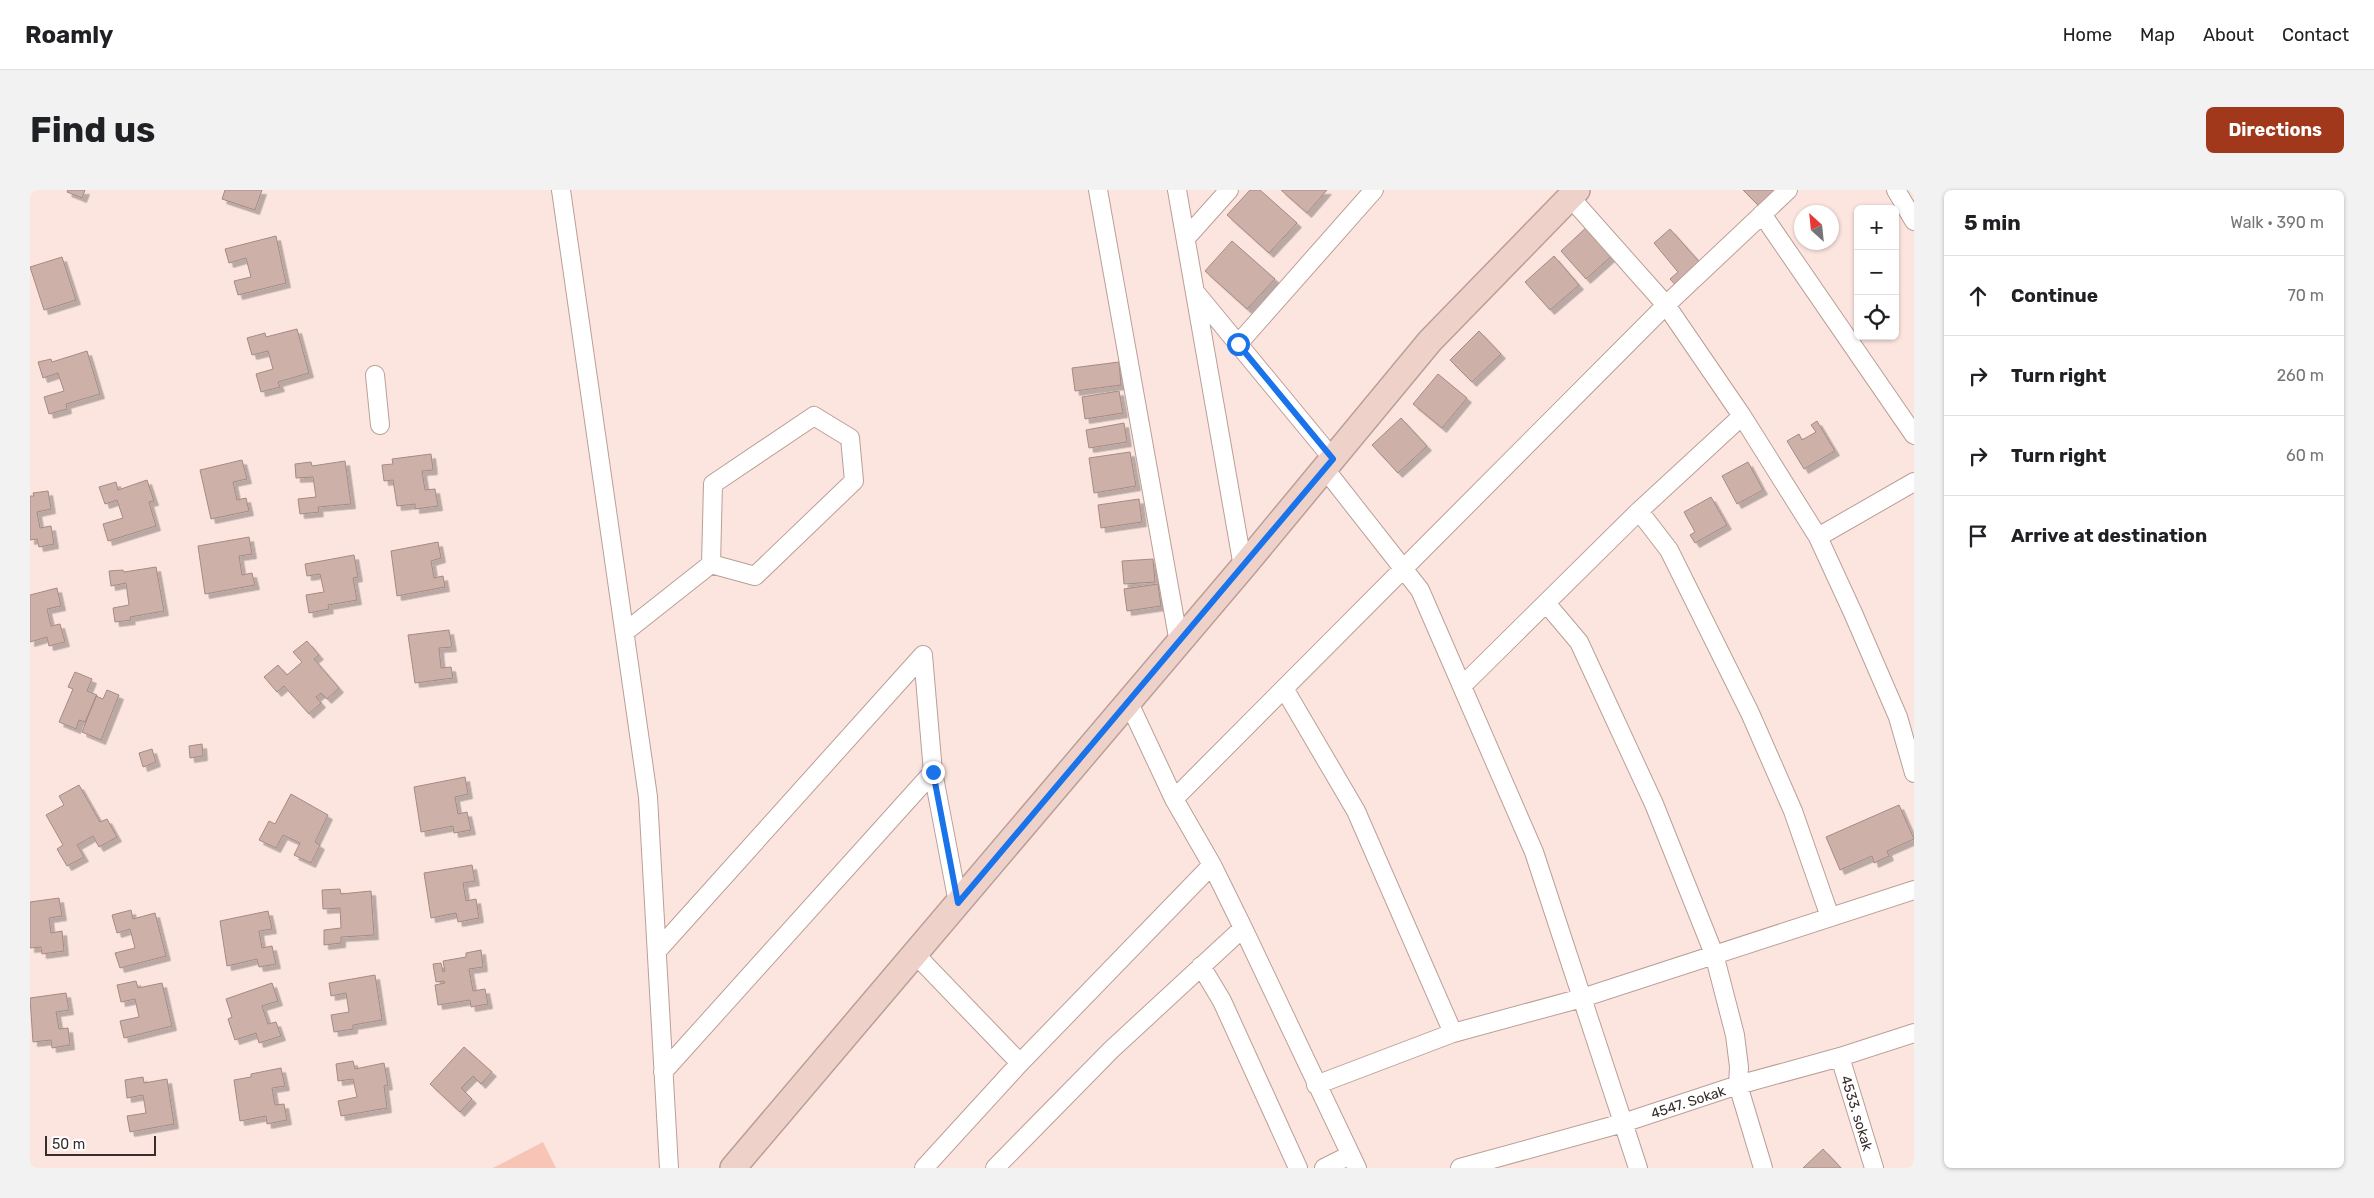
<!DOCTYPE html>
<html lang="en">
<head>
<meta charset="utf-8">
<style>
  body { margin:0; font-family:Rubik,sans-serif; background:#f2f2f2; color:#202124 }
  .controls { position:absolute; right:15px; top:15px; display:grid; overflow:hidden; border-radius:8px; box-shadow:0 1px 4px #0004 }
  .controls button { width:45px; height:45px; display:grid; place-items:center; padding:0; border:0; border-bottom:1px solid #e0e0e0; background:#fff; color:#202124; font:25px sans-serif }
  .compass { position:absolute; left:1764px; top:15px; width:45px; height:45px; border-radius:50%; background:#fff; box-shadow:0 1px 4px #0004; rotate:333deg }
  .scale { position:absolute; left:15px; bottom:12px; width:111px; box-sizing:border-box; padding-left:5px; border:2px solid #382d2a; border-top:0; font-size:14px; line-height:18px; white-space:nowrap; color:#382d2a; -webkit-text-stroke:4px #fff; paint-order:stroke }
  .stop { position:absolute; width:15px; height:15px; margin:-11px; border:4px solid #1a73e8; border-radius:50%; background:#fff }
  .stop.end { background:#1a73e8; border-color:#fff; box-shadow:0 1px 5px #0008 }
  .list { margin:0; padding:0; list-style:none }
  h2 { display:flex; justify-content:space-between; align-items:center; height:65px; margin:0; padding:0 20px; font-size:21px }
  h2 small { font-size:16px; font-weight:400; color:#757577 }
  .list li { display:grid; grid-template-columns:32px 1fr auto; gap:15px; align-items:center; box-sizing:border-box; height:80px; padding:0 20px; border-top:1px solid #e0e0e0 }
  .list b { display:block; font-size:19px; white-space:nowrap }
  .list em { font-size:16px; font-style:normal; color:#757577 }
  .icon { flex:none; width:28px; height:28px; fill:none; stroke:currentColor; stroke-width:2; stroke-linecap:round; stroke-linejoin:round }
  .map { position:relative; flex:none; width:1884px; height:978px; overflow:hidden; border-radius:8px }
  header { display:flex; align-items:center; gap:30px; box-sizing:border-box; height:70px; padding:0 25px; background:#fff; border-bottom:1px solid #e0e0e0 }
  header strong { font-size:24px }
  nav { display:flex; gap:28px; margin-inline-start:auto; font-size:18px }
  .intro { display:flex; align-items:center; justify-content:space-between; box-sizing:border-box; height:120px; padding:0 30px }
  h1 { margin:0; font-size:35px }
  .button { padding:12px 22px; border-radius:8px; background:#a1381c; color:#fff; font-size:18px; font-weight:700 }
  main { display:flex; gap:30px; padding:0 30px }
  aside { flex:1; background:#fff; border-radius:8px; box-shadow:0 1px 4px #0004 }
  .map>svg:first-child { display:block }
  .park { fill:#f8c4b6 }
  .building { fill:#cdb1a9; stroke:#a58a83; filter:url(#shadow) }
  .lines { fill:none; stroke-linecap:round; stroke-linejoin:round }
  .street-casing { stroke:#ba9f97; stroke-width:20 }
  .secondary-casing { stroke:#ba9f97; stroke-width:28 }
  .street { stroke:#fff; stroke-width:18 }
  .secondary { stroke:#eed2ca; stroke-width:25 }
  .route { stroke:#1a73e8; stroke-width:6 }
  .labels { text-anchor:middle; stroke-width:4; stroke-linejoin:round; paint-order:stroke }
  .street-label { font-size:14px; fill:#382d2a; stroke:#fff }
</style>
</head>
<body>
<header>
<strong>Roamly</strong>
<nav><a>Home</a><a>Map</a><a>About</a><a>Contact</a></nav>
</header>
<div class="intro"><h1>Find us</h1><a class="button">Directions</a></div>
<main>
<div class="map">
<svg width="1884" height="978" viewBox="0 0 1884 978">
  <defs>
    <filter id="shadow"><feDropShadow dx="4.5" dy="4.5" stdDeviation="0" flood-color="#0004"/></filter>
  </defs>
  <rect width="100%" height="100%" fill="#fde5df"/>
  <path class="park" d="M 513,952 L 526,978 L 463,978 Z"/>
  <path class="building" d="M 38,0 L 55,0 L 52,8 L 37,2 Z
    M 195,0 L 232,0 L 225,20 L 192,9 Z
    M 1220,0 L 1230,0 L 1267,33 L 1239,63 L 1197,25 Z
    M 1251,0 L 1297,0 L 1277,23 Z
    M 1713,0 L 1747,0 L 1730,17 Z
    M 1559,35 L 1585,63 L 1556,89 L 1531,61 Z
    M 1640,39 L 1673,76 L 1648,98 L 1640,89 L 1648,82 L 1624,53 Z
    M 246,46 L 256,93 L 208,105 L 204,91 L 221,87 L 216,68 L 199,73 L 195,59 Z
    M 1202,51 L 1245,89 L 1217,119 L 1175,81 Z
    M 1524,66 L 1549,95 L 1520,120 L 1495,92 Z
    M 32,67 L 46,110 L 14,120 L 0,77 Z
    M 267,139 L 279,183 L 248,192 L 250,197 L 231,202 L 226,184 L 243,179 L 238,161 L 222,165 L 217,148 L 235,143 L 236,147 Z
    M 1449,141 L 1471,164 L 1442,192 L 1420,170 Z
    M 57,161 L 70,204 L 36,214 L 37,219 L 19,224 L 14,207 L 34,201 L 28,183 L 13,188 L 8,172 L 21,169 L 22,172 Z
    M 1089,172 L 1091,195 L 1045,201 L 1042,178 Z
    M 1408,184 L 1437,208 L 1412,238 L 1383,214 Z
    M 1089,201 L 1093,223 L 1055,229 L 1052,207 Z
    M 1371,228 L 1397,256 L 1368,283 L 1342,255 Z
    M 1787,231 L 1805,261 L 1774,279 L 1757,251 L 1769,244 L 1772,250 L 1786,242 L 1781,235 Z
    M 1094,233 L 1097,252 L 1059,258 L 1056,240 Z
    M 1100,262 L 1106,296 L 1064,303 L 1059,268 Z
    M 401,264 L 403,280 L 392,281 L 395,300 L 405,299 L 408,316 L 385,319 L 385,314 L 367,316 L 363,290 L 354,291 L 352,275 L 363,274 L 362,269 Z
    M 212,270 L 217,289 L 203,292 L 207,310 L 216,308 L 219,321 L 181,329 L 170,280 Z
    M 315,271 L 321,314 L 288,317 L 289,322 L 270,324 L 268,309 L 286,307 L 283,287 L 266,288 L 265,274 L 281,272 L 282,276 Z
    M 1718,272 L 1733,300 L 1707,314 L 1692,286 Z
    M 117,290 L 124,311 L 119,312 L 126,336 L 78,351 L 73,334 L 93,328 L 87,310 L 75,314 L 69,297 L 86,292 L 88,300 Z
    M 18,301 L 21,319 L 7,322 L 10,338 L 21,336 L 24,354 L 9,357 L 7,349 L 0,350 L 0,306 L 4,306 L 3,303 Z
    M 1681,307 L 1697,335 L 1665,353 L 1660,345 L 1665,342 L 1654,322 Z
    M 1109,309 L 1112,332 L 1071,338 L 1068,315 Z
    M 219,347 L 222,364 L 209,366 L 212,385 L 222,383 L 225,395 L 175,404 L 168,356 Z
    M 408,352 L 411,368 L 401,371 L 404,388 L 413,386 L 415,397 L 367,406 L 361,361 Z
    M 324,365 L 328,387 L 323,388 L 327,410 L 298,415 L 299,419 L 279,423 L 276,405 L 294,402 L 290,384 L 277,386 L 275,374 Z
    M 1123,369 L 1125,392 L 1094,394 L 1092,371 Z
    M 126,377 L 134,421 L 100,427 L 101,430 L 85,432 L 83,418 L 99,415 L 96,393 L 81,396 L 79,381 L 93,380 L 94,382 Z
    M 1128,394 L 1131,416 L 1097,421 L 1094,399 Z
    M 27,398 L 31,416 L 17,419 L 21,436 L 30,434 L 35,452 L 19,456 L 17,447 L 0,452 L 0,405 Z
    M 419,440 L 422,457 L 409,458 L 411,478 L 421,477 L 423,488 L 385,493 L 378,445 Z
    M 277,451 L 289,465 L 284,469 L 309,498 L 297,509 L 291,503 L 286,507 L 291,513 L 279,524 L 254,496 L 247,502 L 234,487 L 248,475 L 257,485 L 272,472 L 263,462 Z
    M 45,482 L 62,489 L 57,501 L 67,505 L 55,532 L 49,530 L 46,539 L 29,532 L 43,499 L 38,497 Z
    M 77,500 L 89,505 L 71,550 L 52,542 L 66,506 L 73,509 Z
    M 172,554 L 173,566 L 160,568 L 159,556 Z
    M 122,559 L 126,572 L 113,577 L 109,563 Z
    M 435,587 L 438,604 L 425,607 L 428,624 L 437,622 L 441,640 L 424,643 L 423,636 L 391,642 L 384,597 Z
    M 49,595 L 70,632 L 77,629 L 87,647 L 69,657 L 63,646 L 47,655 L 54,667 L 37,676 L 27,659 L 33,655 L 16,625 L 34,615 L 29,606 Z
    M 261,604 L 298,625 L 285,652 L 290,655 L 281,673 L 264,665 L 270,653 L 253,645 L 246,658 L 229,650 L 239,631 L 245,634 Z
    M 1869,615 L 1884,649 L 1857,661 L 1859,666 L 1844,673 L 1842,666 L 1810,680 L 1796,647 Z
    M 442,675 L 445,691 L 433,693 L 436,711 L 446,709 L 449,728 L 428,732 L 426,723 L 401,728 L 394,683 Z
    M 310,699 L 311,704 L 341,701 L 344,745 L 311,747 L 311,753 L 294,755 L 294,740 L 311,738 L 310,718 L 293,719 L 292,700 Z
    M 29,708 L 32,726 L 19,728 L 21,743 L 32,741 L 34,761 L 12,764 L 11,757 L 0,758 L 0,712 Z
    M 101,720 L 103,729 L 125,723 L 136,766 L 90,778 L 85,763 L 105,758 L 100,739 L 87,743 L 82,725 Z
    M 238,721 L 242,739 L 229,741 L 232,758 L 242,756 L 246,774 L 229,777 L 227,769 L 197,776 L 190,731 Z
    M 451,760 L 453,777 L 439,779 L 443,801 L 455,799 L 458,814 L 441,817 L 440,810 L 408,815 L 405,795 L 415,793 L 414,791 L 406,792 L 403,774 L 411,773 L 413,782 L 415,781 L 413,771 L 436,767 L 436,763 Z
    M 345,785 L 352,830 L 323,835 L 323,839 L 304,842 L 301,825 L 319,822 L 316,803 L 301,806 L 299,793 Z
    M 106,791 L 108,798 L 132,793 L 142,836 L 94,848 L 90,831 L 109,827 L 105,809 L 91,812 L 87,795 Z
    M 242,793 L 248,811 L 232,816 L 238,834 L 246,832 L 251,846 L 229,853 L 226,843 L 205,850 L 198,829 L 202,827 L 196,809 Z
    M 36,803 L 39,820 L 26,822 L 29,839 L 38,838 L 40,855 L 22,858 L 21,850 L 3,852 L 0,808 Z
    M 434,857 L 462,882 L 451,894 L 443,886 L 431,898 L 442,909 L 430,922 L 400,894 Z
    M 323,871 L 325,879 L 354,873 L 358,895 L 354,896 L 357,918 L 311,926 L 308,911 L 327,907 L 323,889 L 308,891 L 306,874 Z
    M 251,878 L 255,896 L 242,898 L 245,915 L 254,914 L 257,930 L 237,934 L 236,926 L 210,931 L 204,890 L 221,887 L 221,884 Z
    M 113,887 L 114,893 L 137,889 L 144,934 L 100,942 L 97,926 L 116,923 L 113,905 L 97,908 L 95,890 Z
    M 1793,959 L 1811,978 L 1773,978 Z"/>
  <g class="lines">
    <g class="street-casing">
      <path id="street" d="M 531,0 L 618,607 L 639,978
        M 1068,0 L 1149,453
        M 1147,0 L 1213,377
        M 1866,0 L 1884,31
        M 1540,7 L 1636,115 L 1712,226 L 1788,347 L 1823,423 L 1868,527 L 1884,583
        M 1732,24 L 1884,245
        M 1156,48 L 1199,0
        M 1166,103 L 1303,269
        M 1208,154 L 1344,0
        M 345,185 L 350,235
        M 1295,279 L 1390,400 L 1504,662 L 1608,978
        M 1609,321 L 1639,360 L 1720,523 L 1763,621 L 1800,727
        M 1788,347 L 1884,292
        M 1516,413 L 1549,452 L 1624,614 L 1684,764 L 1705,845 L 1709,877 L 1708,895 L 1733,978
        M 595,442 L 681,374 L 683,294 L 784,226 L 820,248 L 824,291 L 725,386 L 681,374
        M 893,465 L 903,582 L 928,713
        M 1432,496 L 1609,321 L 1712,226
        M 1255,500 L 1326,621 L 1423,843
        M 1099,513 L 1144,609 L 1182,675 L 1213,738 L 1327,978
        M 1144,609 L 1636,115 L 1758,0
        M 627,761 L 893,465
        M 885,764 L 990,873
        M 1171,776 L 1192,811 L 1268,978
        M 1810,867 L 1844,978
        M 633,882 L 903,582
        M 1286,895 L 1423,843 L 1552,808 L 1884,700
        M 894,978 L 990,873 L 1182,675
        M 965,978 L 1081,860 L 1213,738
        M 1294,978 L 1320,965
        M 1430,978 L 1593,933 L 1708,895 L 1810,867 L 1884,843"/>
    </g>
    <g class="secondary-casing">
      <path id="secondary" d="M 703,978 L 1213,377 L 1400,151 L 1547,0"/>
    </g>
    <use href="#street" class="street"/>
    <use href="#secondary" class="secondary"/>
  </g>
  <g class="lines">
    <path class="route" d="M 903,582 L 928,713 L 1303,269 L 1208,154"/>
  </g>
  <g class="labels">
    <g class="street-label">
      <text transform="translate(1658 912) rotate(-18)" y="5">4547. Sokak</text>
      <text transform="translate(1827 923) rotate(73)" y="5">4533. sokak</text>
    </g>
  </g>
</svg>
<div class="controls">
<button>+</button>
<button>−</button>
<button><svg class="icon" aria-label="locate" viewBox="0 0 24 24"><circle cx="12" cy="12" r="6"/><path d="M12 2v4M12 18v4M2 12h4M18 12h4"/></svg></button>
</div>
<svg class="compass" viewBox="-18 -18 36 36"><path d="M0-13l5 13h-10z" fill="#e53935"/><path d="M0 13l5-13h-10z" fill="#757577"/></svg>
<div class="scale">50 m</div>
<div class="stop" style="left:1208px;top:154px"></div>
<div class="stop end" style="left:903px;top:582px"></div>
</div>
<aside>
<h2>5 min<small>Walk · 390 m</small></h2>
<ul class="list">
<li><svg class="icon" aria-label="ahead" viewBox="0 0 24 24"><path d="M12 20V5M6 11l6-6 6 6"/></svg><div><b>Continue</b></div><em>70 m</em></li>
<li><svg class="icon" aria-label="right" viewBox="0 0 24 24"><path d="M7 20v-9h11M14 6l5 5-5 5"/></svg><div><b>Turn right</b></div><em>260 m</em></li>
<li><svg class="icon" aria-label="right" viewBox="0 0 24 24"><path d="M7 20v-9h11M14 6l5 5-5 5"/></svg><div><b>Turn right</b></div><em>60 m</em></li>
<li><svg class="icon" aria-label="arrive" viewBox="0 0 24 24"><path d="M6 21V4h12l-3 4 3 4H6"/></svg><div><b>Arrive at destination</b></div></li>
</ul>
</aside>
</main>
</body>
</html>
